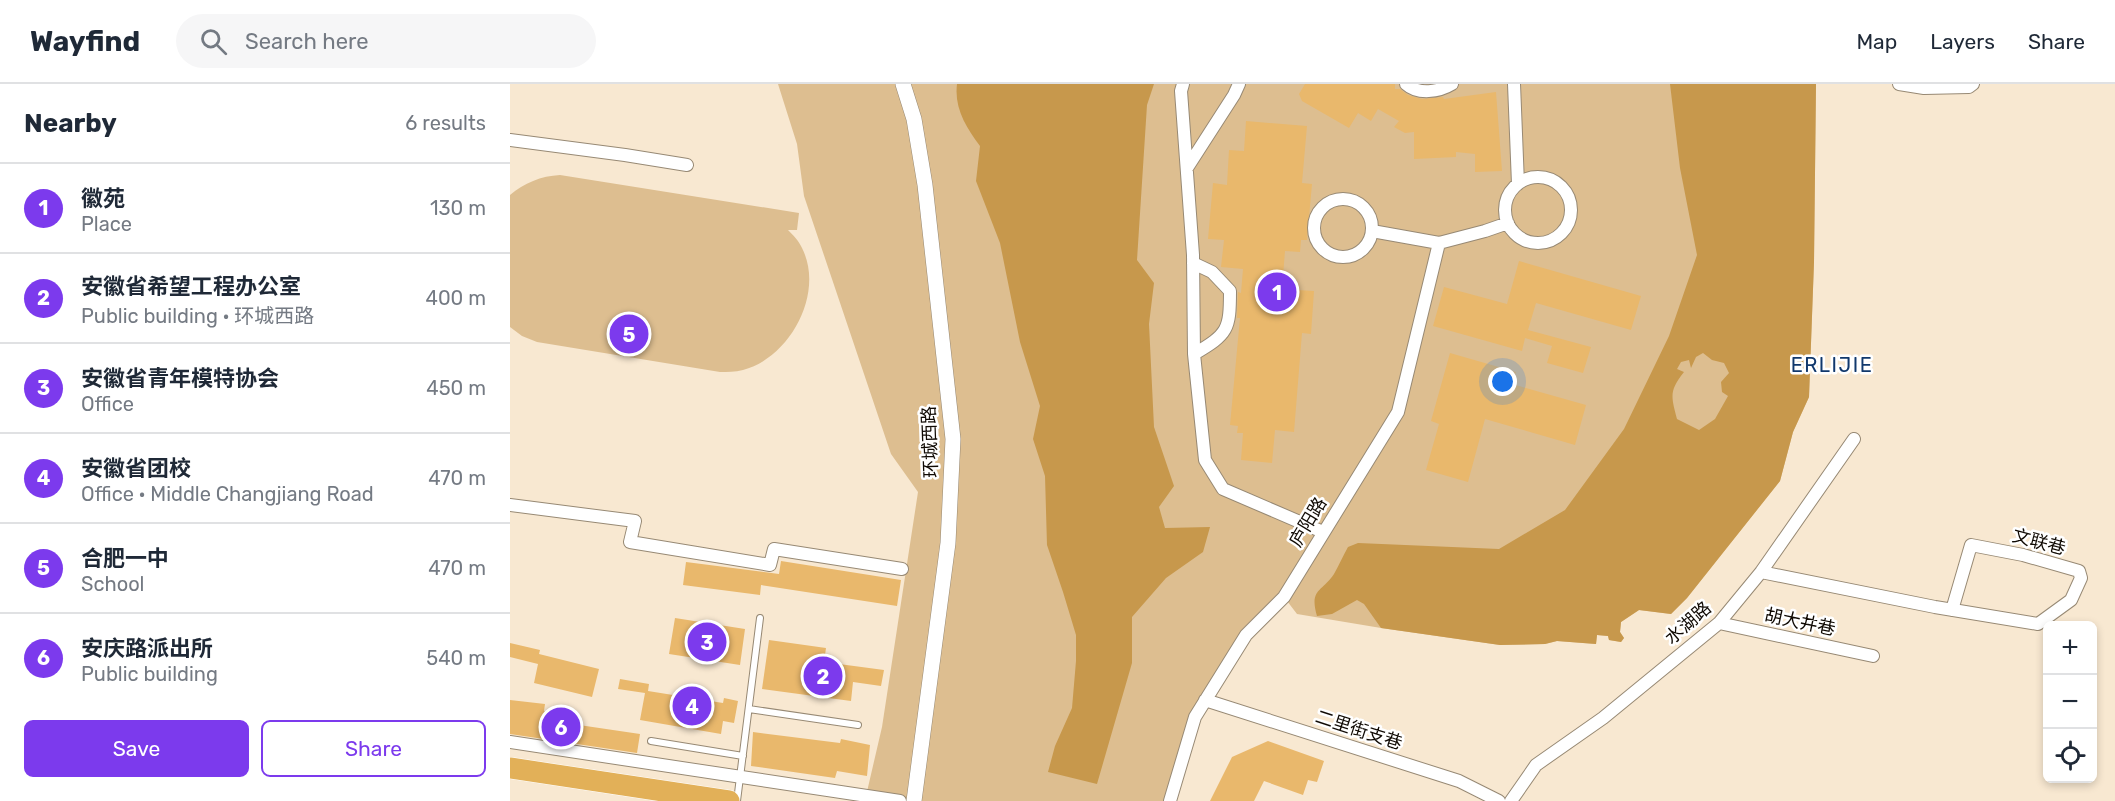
<!DOCTYPE html>
<html lang="en">
<head>
<meta charset="utf-8">
<style>
  body { margin:0; font-family:Rubik,"Noto Sans SC",sans-serif; background:#f6f6f7; color:#1f2937 }
  .controls { position:absolute; right:18px; bottom:18px; display:grid; overflow:hidden; border-radius:9px; box-shadow:0 3px 9px #0003 }
  .controls button { width:54px; height:54px; display:grid; place-items:center; padding:0; border:0; border-bottom:2px solid #e0e1e3; background:#fff; color:#1f2937; font:30px sans-serif }
  .you { position:absolute; left:993px; top:298px; width:21px; height:21px; margin:-15px; border:4px solid #fff; border-radius:50%; background:#1a73e8; box-shadow:0 0 0 9px #1a73e833 }
  .badge { display:grid; place-items:center; width:39px; height:39px; border-radius:50%; background:#7c3aed; color:#fff; font-size:20px; font-weight:700 }
  .pin { position:absolute; translate:-50% -50%; border:3px solid #fff; box-shadow:0 2px 6px #0006 }
  .list { margin:0; padding:0; list-style:none }
  h2 { display:flex; justify-content:space-between; align-items:center; height:78px; margin:0; padding:0 24px; font-size:26px }
  h2 small { font-size:20px; font-weight:400; color:#747a83 }
  .list li { display:grid; grid-template-columns:39px 1fr auto; gap:18px; align-items:center; box-sizing:border-box; height:90px; padding:0 24px; border-top:2px solid #e0e1e3 }
  .list b { display:block; font-size:22px; white-space:nowrap }
  .list p { margin:0; font-size:20px; white-space:nowrap; color:#747a83 }
  .list em { font-size:20px; font-style:normal; color:#747a83 }
  .actions { display:flex; gap:12px; padding:18px 24px }
  .actions a { flex:1; padding:14px 0; border:2px solid #7c3aed; border-radius:9px; text-align:center; font-size:21px; color:#7c3aed }
  .actions .main { background:#7c3aed; color:#fff }
  .icon { flex:none; width:33px; height:33px; fill:none; stroke:currentColor; stroke-width:2; stroke-linecap:round; stroke-linejoin:round }
  .map { position:relative; flex:none; width:1605px; height:717px; overflow:hidden }
  header { display:flex; align-items:center; gap:36px; box-sizing:border-box; height:84px; padding:0 30px; background:#fff; border-bottom:2px solid #e0e1e3 }
  header strong { font-size:28px }
  nav { display:flex; gap:33px; margin-inline-start:auto; font-size:21px }
  .search { width:420px; height:54px; background:#f6f6f7; display:flex; align-items:center; gap:15px; box-sizing:border-box; padding:0 21px; border-radius:33px; color:#747a83; font-size:22px }
  main { display:flex }
  aside { flex:1; background:#fff }
  .map>svg:first-child { display:block }
  .green { fill:#ddbe90 }
  .water { fill:#c7984c; fill-rule:evenodd }
  .building { fill:#e9b86c }
  .lines { fill:none; stroke-linecap:round; stroke-linejoin:round }
  .service-casing { stroke:#978974; stroke-width:8 }
  .minor-casing { stroke:#978974; stroke-width:14 }
  .tertiary-casing { stroke:#978974; stroke-width:16 }
  .trunk-casing { stroke:#fff; stroke-width:22 }
  .service { stroke:#fff; stroke-width:6 }
  .minor { stroke:#fff; stroke-width:12 }
  .tertiary { stroke:#fff; stroke-width:15 }
  .trunk { stroke:#e2b058; stroke-width:21 }
  .labels { text-anchor:middle; stroke-width:5; stroke-linejoin:round; paint-order:stroke }
  .street-label { font-size:18px; fill:#100a04; stroke:#fff }
  .neighbourhood-label { font-size:20px; letter-spacing:1.5px; fill:#11386c; stroke:#fff }
</style>
</head>
<body>
<header>
<strong>Wayfind</strong>
<div class="search"><svg class="icon" aria-label="search" viewBox="0 0 24 24"><circle cx="10" cy="10" r="6"/><path d="M15 15l6 6"/></svg>Search here</div>
<nav><a>Map</a><a>Layers</a><a>Share</a></nav>
</header>
<main>
<aside>
<h2>Nearby<small>6 results</small></h2>
<ul class="list">
<li><span class="badge">1</span><div><b>徽苑</b><p>Place</p></div><em>130 m</em></li>
<li><span class="badge">2</span><div><b>安徽省希望工程办公室</b><p>Public building · 环城西路</p></div><em>400 m</em></li>
<li><span class="badge">3</span><div><b>安徽省青年模特协会</b><p>Office</p></div><em>450 m</em></li>
<li><span class="badge">4</span><div><b>安徽省团校</b><p>Office · Middle Changjiang Road</p></div><em>470 m</em></li>
<li><span class="badge">5</span><div><b>合肥一中</b><p>School</p></div><em>470 m</em></li>
<li><span class="badge">6</span><div><b>安庆路派出所</b><p>Public building</p></div><em>540 m</em></li>
</ul>
<div class="actions"><a class="main">Save</a><a>Share</a></div>
</aside>
<div class="map">
<svg width="1605" height="717" viewBox="0 0 1605 717">
  <rect width="100%" height="100%" fill="#f8e8d1"/>
  <path class="green" d="M 268,0 L 1306,0 L 1304,178 L 1299,313 L 1283,348 L 1270,397 L 1177,514 L 1161,530 L 1129,526 L 1111,538 L 1110,548 L 1114,554 L 1111,558 L 1099,556 L 1098,552 L 1087,551 L 1086,560 L 1047,557 L 1035,560 L 990,561 L 871,544 L 787,530 L 774,513 L 736,551 L 685,633 L 660,717 L 390,717 L 356,712 L 372,643 L 408,408 L 381,370 L 294,112 L 287,60 Z
    M 50,91 L 289,129 L 287,146 L 278,146 C 283,151 289,157 292,164 C 315,209 280,274 233,286 C 225,288 217,288 210,288 L 27,258 L 12,252 L 0,243 L 0,111 C 14,99 31,92 50,91 Z"/>
  <path class="water" d="M 447,0 L 644,0 L 637,21 L 627,176 L 644,199 L 639,240 L 644,343 L 664,402 L 649,423 L 655,444 L 700,443 L 693,468 L 656,494 L 622,533 L 622,579 L 587,700 L 538,688 L 545,662 L 562,624 L 566,577 L 566,551 L 553,508 L 537,461 L 535,392 L 523,355 L 530,322 L 510,258 L 490,159 L 466,97 L 470,62 C 456,43 444,24 447,0 Z
    M 1160,0 L 1306,0 L 1304,178 L 1299,313 L 1283,348 L 1270,397 L 1177,514 L 1161,530 L 1129,526 L 1111,538 L 1110,548 L 1114,554 L 1111,558 L 1099,556 L 1098,552 L 1087,551 L 1086,560 L 1047,557 L 1035,560 L 990,561 L 871,544 L 854,520 L 847,516 L 822,530 L 807,532 C 799,505 812,508 824,490 C 829,481 833,472 838,463 L 848,459 L 989,465 L 1055,426 L 1114,345 L 1159,252 L 1187,171 L 1170,84 ZM 1193,269 L 1202,276 L 1214,279 L 1219,289 L 1211,298 L 1212,308 L 1218,312 L 1205,335 L 1189,346 L 1167,335 C 1161,312 1159,307 1174,288 L 1167,285 L 1171,278 L 1179,276 L 1181,284 L 1186,273 Z"/>
  <path class="building" d="M 795,0 L 885,0 L 885,5 L 890,5 L 898,11 L 912,15 L 933,13 L 934,15 L 986,8 L 992,87 L 965,88 L 965,70 L 946,68 L 946,73 L 904,75 L 904,48 L 895,49 L 884,43 L 889,37 L 868,25 L 861,37 L 848,29 L 839,44 L 792,17 L 789,10 Z
    M 736,37 L 797,42 L 792,99 L 802,100 L 797,156 L 791,156 L 790,168 L 775,167 L 772,205 L 804,207 L 801,250 L 792,249 L 784,348 L 765,346 L 762,379 L 731,376 L 733,349 L 727,349 L 728,342 L 720,341 L 730,234 L 727,234 L 728,208 L 731,209 L 733,185 L 711,183 L 714,156 L 698,155 L 703,99 L 717,101 L 719,66 L 734,67 Z
    M 1009,177 L 1131,212 L 1121,246 L 1026,219 L 1018,246 L 1081,263 L 1073,289 L 1037,279 L 1042,262 L 1015,254 L 1012,267 L 923,242 L 934,203 L 997,220 Z
    M 940,269 L 1006,288 L 1002,300 L 1076,321 L 1065,361 L 975,335 L 958,398 L 916,386 L 929,340 L 921,337 Z
    M 271,477 L 391,496 L 387,522 L 251,501 L 250,511 L 173,501 L 176,478 L 269,490 Z
    M 165,534 L 235,545 L 230,581 L 159,570 Z
    M 259,556 L 316,564 L 314,578 L 374,586 L 371,602 L 343,598 L 341,617 L 252,605 Z
    M 0,559 L 30,566 L 29,570 L 89,585 L 82,613 L 24,599 L 28,580 L 0,573 Z
    M 110,595 L 139,600 L 138,607 L 213,619 L 214,614 L 228,617 L 224,639 L 213,637 L 211,650 L 130,636 L 135,609 L 108,605 Z
    M 0,616 L 35,620 L 34,627 L 71,633 L 69,641 L 130,650 L 127,669 L 0,650 Z
    M 243,648 L 330,659 L 331,655 L 360,661 L 357,692 L 327,687 L 325,694 L 241,682 Z
    M 758,657 L 814,677 L 807,698 L 798,696 L 793,711 L 754,697 L 744,717 L 700,717 L 722,673 Z"/>
  <g class="lines">
    <g class="service-casing">
      <path id="service" d="M 239,625 L 348,641
        M 141,657 L 233,672
        M 227,717 L 250,534"/>
    </g>
    <g class="minor-casing">
      <path id="minor" d="M 673,0 L 671,7 L 683,171 L 684,270 L 695,376 L 713,405 L 813,448
        M 896,0 C 908,11 929,8 942,0
        M 1004,0 L 1008,100
        M 1389,0 L 1414,4 L 1459,3 L 1463,0
        M 0,56 L 115,71 L 177,81
        M 677,84 L 724,11 L 729,0
        M995 126a33 33 0 1 1 66 0a33 33 0 1 1-66 0Z
        M804 144a29 29 0 1 1 58 0a29 29 0 1 1-58 0Z
        M 862,147 L 929,159 L 975,147 L 998,139
        M 683,179 L 702,188 L 720,207 C 720,246 718,250 684,270
        M 0,421 L 125,437 L 120,458 L 260,481 L 264,465 L 392,485
        M 1251,488 L 1425,523 L 1528,540 L 1561,516 L 1571,494 L 1569,487 L 1513,471 L 1461,461 L 1442,526
        M 1209,539 L 1363,572
        M 695,616 L 949,697 L 989,717
        M 0,658 L 390,717
        M 660,717 L 685,633 L 736,551 L 774,513 L 888,328 L 929,159
        M 1001,717 L 1026,681 L 1093,634 L 1209,539 L 1251,488 L 1344,355"/>
    </g>
    <g class="tertiary-casing">
      <path id="tertiary" d="M 393,0 L 404,35 L 415,101 L 443,355 L 438,459 L 404,717"/>
    </g>
    <g class="trunk-casing">
      <path id="trunk" d="M 0,684 L 219,717"/>
    </g>
    <use href="#service" class="service"/>
    <use href="#minor" class="minor"/>
    <use href="#tertiary" class="tertiary"/>
    <use href="#trunk" class="trunk"/>
  </g>
  <g class="labels">
    <g class="street-label">
      <text transform="translate(420 358) rotate(-92)" y="6">环城西路</text>
      <text transform="translate(798 438) rotate(-59)" y="6">庐阳路</text>
      <text transform="translate(1529 458) rotate(15)" y="6">文联巷</text>
      <text transform="translate(1290 538) rotate(12)" y="6">胡大井巷</text>
      <text transform="translate(1178 539) rotate(-41)" y="6">水湖路</text>
      <text transform="translate(849 646) rotate(18)" y="6">二里街支巷</text>
    </g>
    <g class="neighbourhood-label">
      <text x="1322" y="288">ERLIJIE</text>
    </g>
  </g>
</svg>
<div class="controls">
<button>+</button>
<button>−</button>
<button><svg class="icon" aria-label="locate" viewBox="0 0 24 24"><circle cx="12" cy="12" r="6"/><path d="M12 2v4M12 18v4M2 12h4M18 12h4"/></svg></button>
</div>
<div class="you"></div>
<div class="pin badge" style="left:767px;top:208px">1</div>
<div class="pin badge" style="left:313px;top:592px">2</div>
<div class="pin badge" style="left:197px;top:558px">3</div>
<div class="pin badge" style="left:182px;top:622px">4</div>
<div class="pin badge" style="left:119px;top:250px">5</div>
<div class="pin badge" style="left:51px;top:643px">6</div>
</div>
</main>
</body>
</html>
